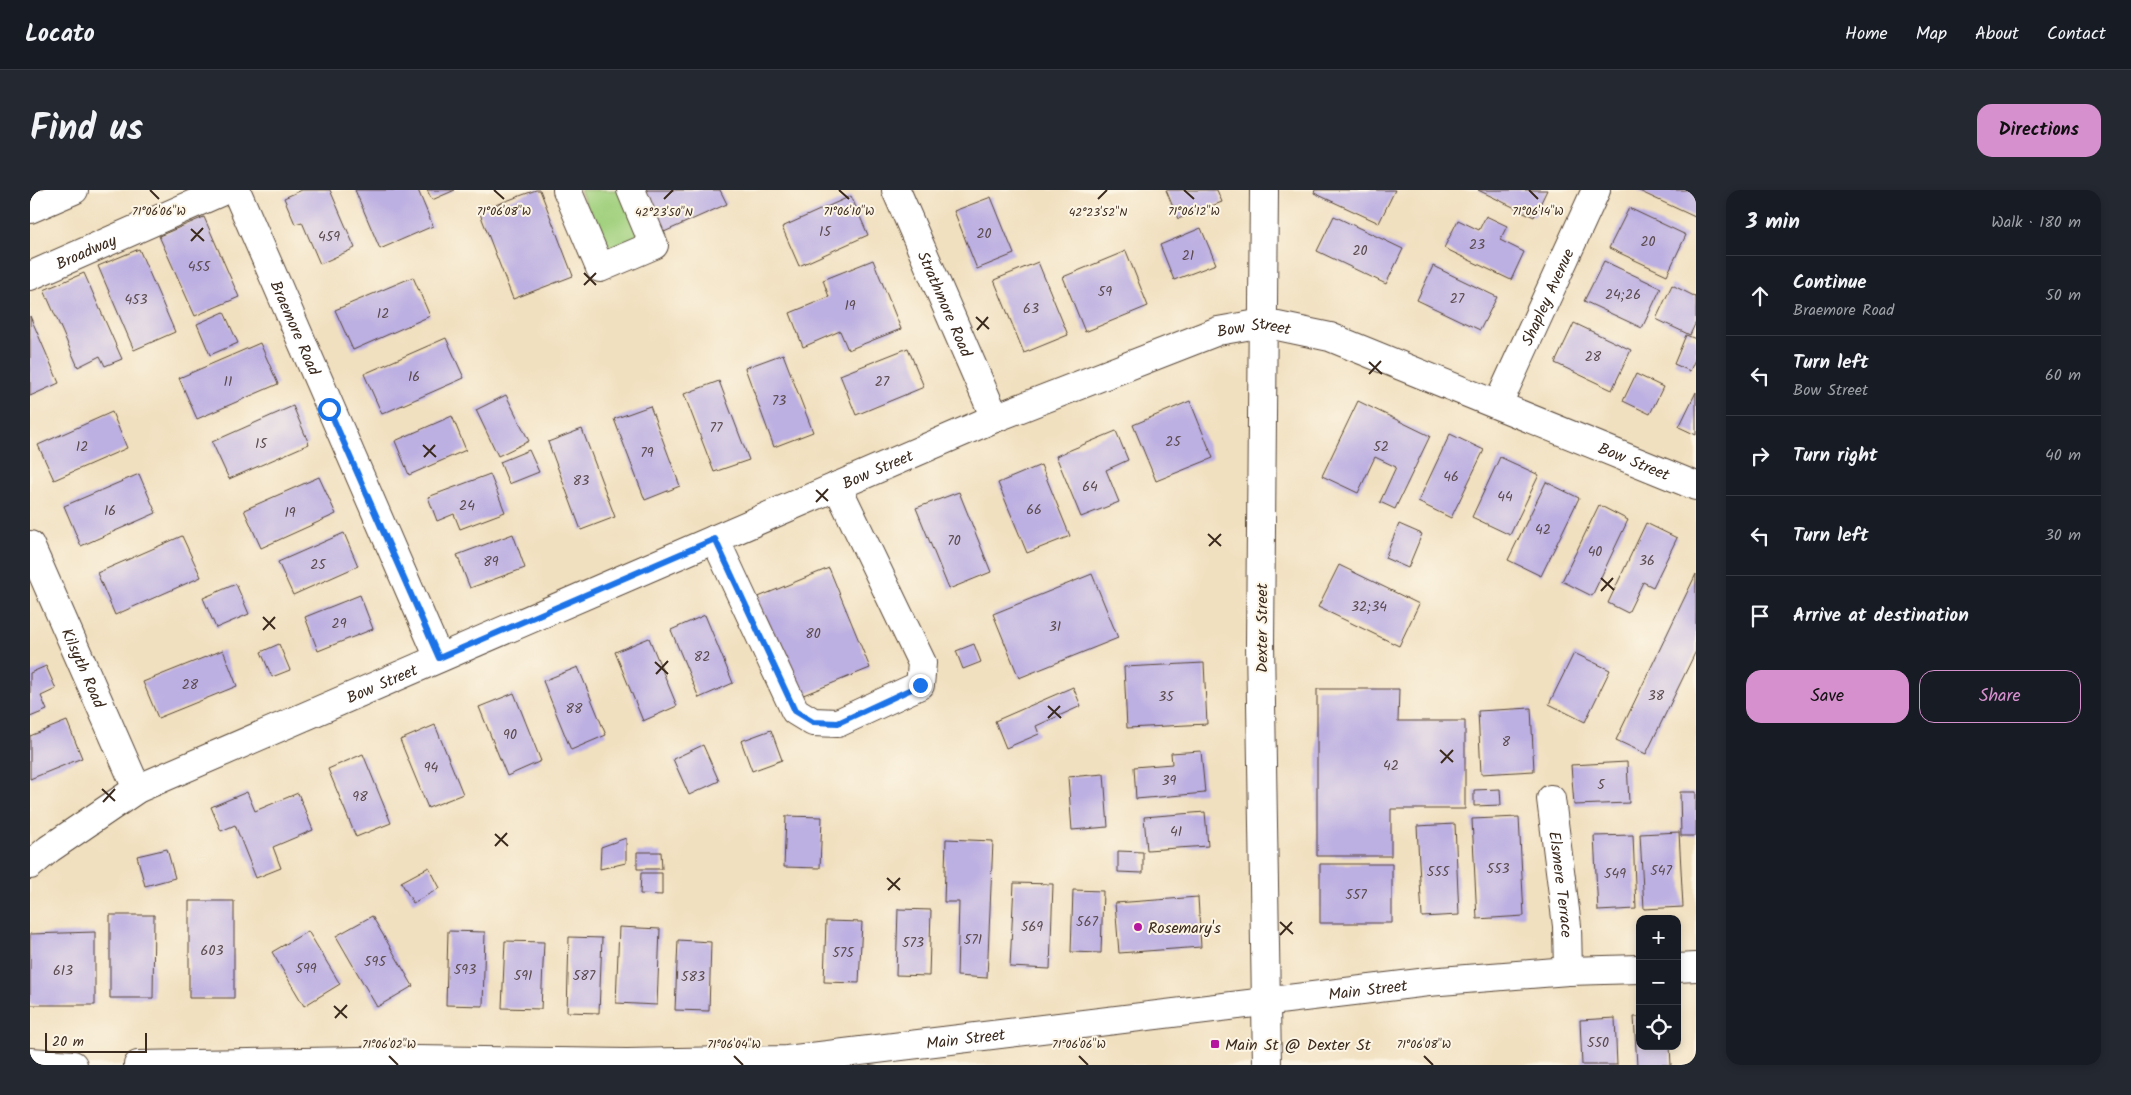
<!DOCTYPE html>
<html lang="en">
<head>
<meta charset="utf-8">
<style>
  body { margin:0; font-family:Kalam,sans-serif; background:#242831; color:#f1f3f6 }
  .controls { position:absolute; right:15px; bottom:15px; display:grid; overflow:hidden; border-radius:10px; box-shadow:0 2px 8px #0003 }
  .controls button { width:45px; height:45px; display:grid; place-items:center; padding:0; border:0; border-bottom:1px solid #363941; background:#171b24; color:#f1f3f6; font:25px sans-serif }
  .scale { position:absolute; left:15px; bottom:12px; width:102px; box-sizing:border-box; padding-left:5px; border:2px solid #3b2a1e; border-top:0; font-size:14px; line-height:18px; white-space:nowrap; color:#3b2a1e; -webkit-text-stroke:4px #fcf5e5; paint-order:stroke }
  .stop { position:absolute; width:15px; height:15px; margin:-11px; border:4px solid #1a73e8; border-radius:50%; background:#fff }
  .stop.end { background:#1a73e8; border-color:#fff; box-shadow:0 1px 5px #0008 }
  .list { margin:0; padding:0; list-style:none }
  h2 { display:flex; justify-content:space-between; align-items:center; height:65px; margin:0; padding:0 20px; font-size:21px }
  h2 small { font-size:16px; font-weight:400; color:#9ea1a6 }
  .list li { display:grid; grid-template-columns:32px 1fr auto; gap:15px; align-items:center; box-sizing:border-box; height:80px; padding:0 20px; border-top:1px solid #363941 }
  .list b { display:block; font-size:19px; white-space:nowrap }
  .list p { margin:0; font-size:16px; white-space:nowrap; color:#9ea1a6 }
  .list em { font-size:16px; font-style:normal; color:#9ea1a6 }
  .actions { display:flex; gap:10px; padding:15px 20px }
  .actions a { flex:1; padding:11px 0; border:1px solid #d690ce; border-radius:15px; text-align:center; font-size:18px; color:#d690ce }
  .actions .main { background:#d690ce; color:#111 }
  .icon { flex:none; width:28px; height:28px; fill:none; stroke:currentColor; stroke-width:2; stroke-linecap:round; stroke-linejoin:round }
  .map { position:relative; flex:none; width:1666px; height:875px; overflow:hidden; border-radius:15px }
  header { display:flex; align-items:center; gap:30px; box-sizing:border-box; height:70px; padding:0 25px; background:#171b24; border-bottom:1px solid #363941 }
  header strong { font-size:24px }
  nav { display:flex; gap:28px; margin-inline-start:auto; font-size:18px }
  .intro { display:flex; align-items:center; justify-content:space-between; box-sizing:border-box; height:120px; padding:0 30px }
  h1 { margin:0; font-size:35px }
  .button { padding:12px 22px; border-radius:15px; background:#d690ce; color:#111; font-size:18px; font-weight:700 }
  main { display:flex; gap:30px; padding:0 30px }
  aside { flex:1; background:#171b24; border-radius:15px; box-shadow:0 2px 8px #0003 }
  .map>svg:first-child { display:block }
  .green { fill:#a2d17f; stroke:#6e7e4e }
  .building { fill:#bcafe2 }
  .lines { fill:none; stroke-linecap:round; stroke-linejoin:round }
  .minor-casing { stroke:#564536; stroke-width:30 }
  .major-casing { stroke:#564536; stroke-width:30 }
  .minor { stroke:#fff; stroke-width:28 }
  .major { stroke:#fff; stroke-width:28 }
  .route { stroke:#1a73e8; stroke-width:6 }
  .ticks { fill:none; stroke:#3b2a1e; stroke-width:2 }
  .poi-dot { fill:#b5179e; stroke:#fcf5e5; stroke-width:2 }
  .labels { text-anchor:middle; stroke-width:4; stroke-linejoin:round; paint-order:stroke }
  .number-label { font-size:14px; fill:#5b4b4f }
  .street-label { font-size:16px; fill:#3b2a1e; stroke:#fcf5e5 }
  .poi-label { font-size:16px; fill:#3b2a1e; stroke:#fcf5e5; text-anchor:start }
  .ticks-label { font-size:12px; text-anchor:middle; fill:#3b2a1e; stroke:#fcf5e5; stroke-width:4; stroke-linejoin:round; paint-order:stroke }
</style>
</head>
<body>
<header>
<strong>Locato</strong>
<nav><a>Home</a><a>Map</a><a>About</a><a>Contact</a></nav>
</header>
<div class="intro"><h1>Find us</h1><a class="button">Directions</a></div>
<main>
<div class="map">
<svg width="1666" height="875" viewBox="0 0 1666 875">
  <rect width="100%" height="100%" fill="#fcf5e5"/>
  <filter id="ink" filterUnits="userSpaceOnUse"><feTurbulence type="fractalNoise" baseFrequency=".02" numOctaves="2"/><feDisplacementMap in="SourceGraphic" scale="10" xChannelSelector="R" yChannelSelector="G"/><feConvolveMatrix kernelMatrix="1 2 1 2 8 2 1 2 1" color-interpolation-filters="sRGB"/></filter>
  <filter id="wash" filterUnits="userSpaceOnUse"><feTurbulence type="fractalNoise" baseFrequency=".0096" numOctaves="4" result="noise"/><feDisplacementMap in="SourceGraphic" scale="20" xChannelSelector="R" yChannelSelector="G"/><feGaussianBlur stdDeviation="1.12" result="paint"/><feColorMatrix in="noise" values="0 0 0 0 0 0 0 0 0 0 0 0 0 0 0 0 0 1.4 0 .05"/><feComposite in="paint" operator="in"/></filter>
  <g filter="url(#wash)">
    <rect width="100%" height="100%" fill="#f1e0c0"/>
    <path class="green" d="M 550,0 L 590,0 L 610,47 L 576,62 Z"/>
    <g id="blocks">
      <path class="building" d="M 272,0 L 300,0 L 325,58 L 290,74 L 272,32 L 265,34 L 254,8 Z
        M 325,0 L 388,0 L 403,36 L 350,59 Z
        M 397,0 L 425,0 L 402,10 Z
        M 506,0 L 510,0 L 543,86 L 483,109 L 449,21 Z
        M 615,0 L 690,0 L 697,14 L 634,42 Z
        M 1136,0 L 1187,0 L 1192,12 L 1148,29 Z
        M 1285,0 L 1365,0 L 1349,33 L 1284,3 Z
        M 1448,0 L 1517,0 L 1504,27 Z
        M 1607,0 L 1666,0 L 1666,25 L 1665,27 Z
        M 821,6 L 838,45 L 769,76 L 752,37 Z
        M 961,7 L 984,64 L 947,79 L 924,21 Z
        M 1599,18 L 1656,45 L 1637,85 L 1579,58 Z
        M 1304,26 L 1373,59 L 1356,94 L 1287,61 Z
        M 1456,26 L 1477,36 L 1470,50 L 1494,62 L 1481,90 L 1414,58 L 1428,30 L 1449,40 Z
        M 174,27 L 209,107 L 165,126 L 129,46 Z
        M 1171,38 L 1186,74 L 1144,90 L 1130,55 Z
        M 109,59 L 145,142 L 104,160 L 68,76 Z
        M 1096,61 L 1118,116 L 1055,142 L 1033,87 Z
        M 843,70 L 871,139 L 818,160 L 810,141 L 773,157 L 760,123 L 799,107 L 793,90 Z
        M 1574,71 L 1631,98 L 1612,138 L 1554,111 Z
        M 1008,72 L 1038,145 L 994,163 L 964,90 Z
        M 1403,76 L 1467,107 L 1450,140 L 1387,110 Z
        M 54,83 L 92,169 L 75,176 L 70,166 L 48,177 L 14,100 Z
        M 383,87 L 400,126 L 323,160 L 305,120 Z
        M 1642,95 L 1666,107 L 1666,132 L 1660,145 L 1626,129 Z
        M 194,122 L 208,153 L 180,165 L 167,134 Z
        M 0,126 L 29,193 L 0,206 Z
        M 1544,133 L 1601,160 L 1582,200 L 1525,173 Z
        M 1656,145 L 1666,149 L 1666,167 L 1660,181 L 1644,174 Z
        M 416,148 L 434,188 L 352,224 L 334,184 Z
        M 230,153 L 248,194 L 167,229 L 149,188 Z
        M 878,158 L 894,197 L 826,225 L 810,185 Z
        M 753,164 L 783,242 L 744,257 L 715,178 Z
        M 1606,184 L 1633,197 L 1620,224 L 1593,211 Z
        M 689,191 L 719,270 L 684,282 L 654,204 Z
        M 1666,202 L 1666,245 L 1649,237 Z
        M 476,205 L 499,251 L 468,266 L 446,220 Z
        M 1160,211 L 1183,268 L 1126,291 L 1103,235 Z
        M 1328,211 L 1400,246 L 1365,319 L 1350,312 L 1366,277 L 1345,267 L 1328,303 L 1292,286 Z
        M 263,216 L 279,254 L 199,289 L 182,252 Z
        M 620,216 L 650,296 L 615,310 L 584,229 Z
        M 82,222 L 97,258 L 24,290 L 8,255 Z
        M 422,226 L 436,260 L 379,285 L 365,251 Z
        M 552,239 L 585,327 L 551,340 L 518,252 Z
        M 1086,241 L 1098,270 L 1076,280 L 1089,312 L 1051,327 L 1026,266 Z
        M 1420,244 L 1454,260 L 1421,328 L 1388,312 Z
        M 499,260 L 509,282 L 479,294 L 470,272 Z
        M 1470,267 L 1509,285 L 1480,345 L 1442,327 Z
        M 1011,275 L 1040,346 L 997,363 L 968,293 Z
        M 109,284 L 126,323 L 51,356 L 34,316 Z
        M 460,284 L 475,322 L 430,339 L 424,324 L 407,331 L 398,307 Z
        M 289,287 L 306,324 L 231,358 L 214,320 Z
        M 1516,292 L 1549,308 L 1511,386 L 1478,370 Z
        M 929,302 L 961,382 L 919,399 L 886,318 Z
        M 1569,315 L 1598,330 L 1562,406 L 1532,391 Z
        M 1616,333 L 1647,348 L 1623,397 L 1613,392 L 1598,423 L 1578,413 Z
        M 1369,334 L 1392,344 L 1378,378 L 1355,368 Z
        M 314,343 L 328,376 L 263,405 L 248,372 Z
        M 483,344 L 495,378 L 440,398 L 427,365 Z
        M 152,346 L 171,387 L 85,425 L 67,383 Z
        M 1309,375 L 1389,414 L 1369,456 L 1288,417 Z
        M 799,378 L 840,478 L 766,508 L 726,408 Z
        M 1062,384 L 1088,448 L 989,488 L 963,424 Z
        M 1666,384 L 1666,461 L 1616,564 L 1586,550 Z
        M 206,394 L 219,424 L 186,438 L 173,408 Z
        M 330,405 L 343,439 L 288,461 L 275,427 Z
        M 675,425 L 703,493 L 669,508 L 641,440 Z
        M 619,448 L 647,516 L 613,531 L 585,462 Z
        M 249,454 L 260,480 L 242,487 L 231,462 Z
        M 944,454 L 951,472 L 933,479 L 926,461 Z
        M 193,460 L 207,496 L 128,528 L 113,492 Z
        M 1544,463 L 1580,480 L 1555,532 L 1519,514 Z
        M 1174,473 L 1177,534 L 1097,538 L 1094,477 Z
        M 16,476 L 26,499 L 11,506 L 17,520 L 0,527 L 0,483 Z
        M 548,477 L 576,545 L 541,560 L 513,491 Z
        M 1043,497 L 1051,516 L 1006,536 L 1009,544 L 976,558 L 965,531 Z
        M 1287,499 L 1369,499 L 1368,531 L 1435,531 L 1435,619 L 1361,619 L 1361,666 L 1287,666 Z
        M 484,503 L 511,571 L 477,586 L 449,517 Z
        M 1501,518 L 1504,581 L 1451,584 L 1448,521 Z
        M 37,531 L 52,568 L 0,589 L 0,546 Z
        M 405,535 L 433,604 L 398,618 L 370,550 Z
        M 741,540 L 752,570 L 722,581 L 711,551 Z
        M 673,555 L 689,591 L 659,605 L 643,569 Z
        M 1171,561 L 1175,603 L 1106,609 L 1104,577 L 1142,574 L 1141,563 Z
        M 333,564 L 361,633 L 326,647 L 298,579 Z
        M 1597,572 L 1599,613 L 1544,615 L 1541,575 Z
        M 1074,584 L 1078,637 L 1042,640 L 1038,587 Z
        M 1470,599 L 1471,615 L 1444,616 L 1444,600 Z
        M 217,602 L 225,621 L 268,603 L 283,640 L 243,657 L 251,678 L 226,688 L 205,635 L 191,641 L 181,617 Z
        M 1650,602 L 1666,602 L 1666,646 L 1651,646 Z
        M 1175,622 L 1178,656 L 1117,660 L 1114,627 Z
        M 756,626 L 792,627 L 790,678 L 754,677 Z
        M 1489,627 L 1494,726 L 1447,729 L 1442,629 Z
        M 1425,634 L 1429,725 L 1392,727 L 1387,636 Z
        M 1649,642 L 1653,717 L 1614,719 L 1610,644 Z
        M 1603,645 L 1606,719 L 1568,721 L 1564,646 Z
        M 596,648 L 596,673 L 570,679 L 571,657 Z
        M 916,649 L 963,651 L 957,788 L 927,786 L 929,712 L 914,712 Z
        M 137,659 L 145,688 L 115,696 L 107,666 Z
        M 1088,661 L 1113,662 L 1113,683 L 1088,682 Z
        M 607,662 L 631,662 L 632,679 L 607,679 Z
        M 1290,674 L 1362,674 L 1362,733 L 1290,733 Z
        M 399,677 L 410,698 L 383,713 L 371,692 Z
        M 611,683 L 632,683 L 632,705 L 610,704 Z
        M 984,693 L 1023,694 L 1020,779 L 980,777 Z
        M 1043,700 L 1073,701 L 1071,763 L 1041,762 Z
        M 1168,707 L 1171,757 L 1089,763 L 1085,713 Z
        M 159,711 L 204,711 L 204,808 L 159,808 Z
        M 868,719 L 901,720 L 899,786 L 866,785 Z
        M 80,725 L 124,725 L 123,808 L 80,808 Z
        M 342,726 L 383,796 L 347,817 L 306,746 Z
        M 796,731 L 832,732 L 829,793 L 794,792 Z
        M 589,737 L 630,739 L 627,815 L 586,813 Z
        M 278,741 L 310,794 L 274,816 L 242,762 Z
        M 418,741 L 455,742 L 453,816 L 416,815 Z
        M 65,742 L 65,815 L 0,815 L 0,744 Z
        M 539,747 L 572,748 L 569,823 L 537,822 Z
        M 648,750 L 681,752 L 679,821 L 645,820 Z
        M 475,751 L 514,752 L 511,819 L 472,818 Z
        M 1604,827 L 1610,827 L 1610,856 L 1640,856 L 1641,875 L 1607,875 Z
        M 1585,828 L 1587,875 L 1552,875 L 1550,830 Z"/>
    </g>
  </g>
  <g filter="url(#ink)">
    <use href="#blocks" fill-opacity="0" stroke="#564536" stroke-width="1"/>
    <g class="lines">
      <g class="minor-casing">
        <g id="minor">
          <path id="s1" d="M 206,0 L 409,468"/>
          <path d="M 537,0 L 570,78 L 624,55 L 601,0"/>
          <path id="s2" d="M 866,0 L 965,228"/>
          <path d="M 1234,0 L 1230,453 L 1237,875"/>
          <path id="s3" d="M 0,86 L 195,0"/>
          <path id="s4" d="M 1468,214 L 1566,0"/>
          <path d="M 685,349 L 765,521 L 783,532 L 808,533 L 890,495 L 892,473 L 807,296"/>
          <path id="s5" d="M 0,355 L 107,599"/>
          <path id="s6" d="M 1521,609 L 1537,736 L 1538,781"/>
          <path id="s7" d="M 0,675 L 19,659 L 107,599 L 965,228 L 1188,141 L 1233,133 L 1300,147 L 1666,296"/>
          <path d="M 1647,778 L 1666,777"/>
          <path d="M 0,872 L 43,875"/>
          <path id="s8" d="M 108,875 L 385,870 L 597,873 L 757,870 L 1398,792 L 1538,781 L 1610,779"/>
        </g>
      </g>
      <g class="major-casing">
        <path id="major" d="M 0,19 L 44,0"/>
      </g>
      <use href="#minor" class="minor"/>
      <use href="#major" class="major"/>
    </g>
  </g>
  <g class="lines" filter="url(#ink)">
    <path class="route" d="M 299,219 L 409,468 L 685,349 L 765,521 L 783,532 L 808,533 L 890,495"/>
  </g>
  <path class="ticks" d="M 120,0 L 129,9M 464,0 L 474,9M 809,0 L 819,9M 1154,0 L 1164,9M 1499,0 L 1508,9M 634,9 L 643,0M 1068,9 L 1077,0M 161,39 L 174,51M 161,51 L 173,38M 554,83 L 566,95M 554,95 L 566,83M 946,127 L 959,139M 947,140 L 958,127M 1339,172 L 1352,184M 1339,184 L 1351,171M 393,255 L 406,267M 394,267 L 405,255M 786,300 L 798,311M 786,312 L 798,299M 1178,344 L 1191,356M 1179,356 L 1191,344M 1571,388 L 1584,400M 1571,401 L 1583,388M 233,427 L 245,439M 233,440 L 245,427M 625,472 L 638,484M 626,484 L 638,471M 1018,516 L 1031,528M 1018,528 L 1030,516M 1410,560 L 1423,572M 1411,573 L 1423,560M 72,599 L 85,611M 73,612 L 85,599M 465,644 L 478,656M 465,656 L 477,643M 857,688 L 870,700M 858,700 L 870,688M 1250,732 L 1263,744M 1250,745 L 1262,732M 304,816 L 317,828M 305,828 L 317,815M 359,866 L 368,875M 704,866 L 713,875M 1049,866 L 1058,875M 1394,866 L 1403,875"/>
  <g class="poi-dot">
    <circle cx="1108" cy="737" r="5"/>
    <rect x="1180" y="849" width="10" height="10" rx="2.5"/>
  </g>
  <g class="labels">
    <g class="number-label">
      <text x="795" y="46">15</text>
      <text x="954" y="48">20</text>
      <text x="299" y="51">459</text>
      <text x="1618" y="56">20</text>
      <text x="1447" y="59">23</text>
      <text x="1330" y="65">20</text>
      <text x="1158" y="70">21</text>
      <text x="169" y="81">455</text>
      <text x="1075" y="106">59</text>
      <text x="1593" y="109">24;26</text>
      <text x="1427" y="113">27</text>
      <text x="106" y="114">453</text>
      <text x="820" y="120">19</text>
      <text x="1001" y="123">63</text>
      <text x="353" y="128">12</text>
      <text x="1563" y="171">28</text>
      <text x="384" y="191">16</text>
      <text x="198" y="196">11</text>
      <text x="852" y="196">27</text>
      <text x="749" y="215">73</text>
      <text x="686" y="242">77</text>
      <text x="1143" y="256">25</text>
      <text x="231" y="258">15</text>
      <text x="52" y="261">12</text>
      <text x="1351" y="261">52</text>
      <text x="617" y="267">79</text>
      <text x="1421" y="291">46</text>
      <text x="551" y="295">83</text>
      <text x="1060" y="301">64</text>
      <text x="1475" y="311">44</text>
      <text x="437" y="320">24</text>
      <text x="1004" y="324">66</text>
      <text x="80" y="325">16</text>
      <text x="260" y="327">19</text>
      <text x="1513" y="344">42</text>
      <text x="924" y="355">70</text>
      <text x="1565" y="366">40</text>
      <text x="1617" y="375">36</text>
      <text x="461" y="376">89</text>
      <text x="288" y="379">25</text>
      <text x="1339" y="421">32;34</text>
      <text x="309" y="438">29</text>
      <text x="1025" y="441">31</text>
      <text x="783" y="448">80</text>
      <text x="672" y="471">82</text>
      <text x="160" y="499">28</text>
      <text x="1626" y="510">38</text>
      <text x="1136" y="511">35</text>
      <text x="544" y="523">88</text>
      <text x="480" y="549">90</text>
      <text x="1476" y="556">8</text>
      <text x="1361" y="580">42</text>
      <text x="401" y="582">94</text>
      <text x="1139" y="595">39</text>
      <text x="1571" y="599">5</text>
      <text x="330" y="611">98</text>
      <text x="1146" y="646">41</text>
      <text x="1468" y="683">553</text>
      <text x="1631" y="685">547</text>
      <text x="1408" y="686">555</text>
      <text x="1585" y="688">549</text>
      <text x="1326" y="709">557</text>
      <text x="1057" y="736">567</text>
      <text x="1002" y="741">569</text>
      <text x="943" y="754">571</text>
      <text x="883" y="757">573</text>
      <text x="182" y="765">603</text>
      <text x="813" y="767">575</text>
      <text x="345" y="776">595</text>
      <text x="276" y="783">599</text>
      <text x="435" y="784">593</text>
      <text x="33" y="785">613</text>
      <text x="493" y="790">591</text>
      <text x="554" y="790">587</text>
      <text x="663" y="791">583</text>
      <text x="1568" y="857">550</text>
    </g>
    <g class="street-label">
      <text dy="6" stroke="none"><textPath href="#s3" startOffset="61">Broadway</textPath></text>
      <text dy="6" stroke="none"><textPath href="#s4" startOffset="118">Shapley Avenue</textPath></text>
      <text dy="6" stroke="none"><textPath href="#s2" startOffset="124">Strathmore Road</textPath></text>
      <text dy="6" stroke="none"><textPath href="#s1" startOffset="150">Braemore Road</textPath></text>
      <text dy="6" stroke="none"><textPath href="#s7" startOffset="1342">Bow Street</textPath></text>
      <text dy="6" stroke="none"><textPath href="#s7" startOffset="1748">Bow Street</textPath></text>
      <text dy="6" stroke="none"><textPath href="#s7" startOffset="938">Bow Street</textPath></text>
      <text transform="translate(1231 438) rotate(-90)" y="6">Dexter Street</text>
      <text dy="6" stroke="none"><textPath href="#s5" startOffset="134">Kilsyth Road</textPath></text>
      <text dy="6" stroke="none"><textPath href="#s7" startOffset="398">Bow Street</textPath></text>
      <text dy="6" stroke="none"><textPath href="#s6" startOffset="86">Elsmere Terrace</textPath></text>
      <text dy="6" stroke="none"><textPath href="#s8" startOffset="1234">Main Street</textPath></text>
      <text dy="6" stroke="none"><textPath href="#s8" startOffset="829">Main Street</textPath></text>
    </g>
    <g class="poi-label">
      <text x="1118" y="743">Rosemary's</text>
      <text x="1195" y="860">Main St @ Dexter St</text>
    </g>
  </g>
  <g class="ticks-label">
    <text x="474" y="25">71°06'08"W</text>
    <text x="819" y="25">71°06'10"W</text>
    <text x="1164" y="25">71°06'12"W</text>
    <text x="1508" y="25">71°06'14"W</text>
    <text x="129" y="25">71°06'06"W</text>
    <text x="634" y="26">42°23'50"N</text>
    <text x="1068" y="26">42°23'52"N</text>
    <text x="359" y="858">71°06'02"W</text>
    <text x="704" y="858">71°06'04"W</text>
    <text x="1049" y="858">71°06'06"W</text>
    <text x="1394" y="858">71°06'08"W</text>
  </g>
</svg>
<div class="controls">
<button>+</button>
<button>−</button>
<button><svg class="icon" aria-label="locate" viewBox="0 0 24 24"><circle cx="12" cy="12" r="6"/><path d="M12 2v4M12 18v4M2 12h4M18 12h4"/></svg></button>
</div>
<div class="scale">20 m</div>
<div class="stop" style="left:299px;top:219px"></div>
<div class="stop end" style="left:890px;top:495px"></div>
</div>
<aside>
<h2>3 min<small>Walk · 180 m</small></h2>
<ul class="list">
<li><svg class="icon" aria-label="ahead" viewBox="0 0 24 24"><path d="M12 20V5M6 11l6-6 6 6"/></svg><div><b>Continue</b><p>Braemore Road</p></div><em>50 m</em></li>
<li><svg class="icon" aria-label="left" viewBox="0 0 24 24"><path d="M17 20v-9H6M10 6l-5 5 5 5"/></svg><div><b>Turn left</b><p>Bow Street</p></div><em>60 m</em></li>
<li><svg class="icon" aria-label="right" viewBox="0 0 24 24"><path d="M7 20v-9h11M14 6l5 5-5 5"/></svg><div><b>Turn right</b></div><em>40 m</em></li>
<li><svg class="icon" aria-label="left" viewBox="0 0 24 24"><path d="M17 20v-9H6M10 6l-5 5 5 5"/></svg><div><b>Turn left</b></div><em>30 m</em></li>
<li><svg class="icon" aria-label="arrive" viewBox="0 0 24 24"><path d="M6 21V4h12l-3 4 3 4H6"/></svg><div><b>Arrive at destination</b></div></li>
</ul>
<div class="actions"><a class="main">Save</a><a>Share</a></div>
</aside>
</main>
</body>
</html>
